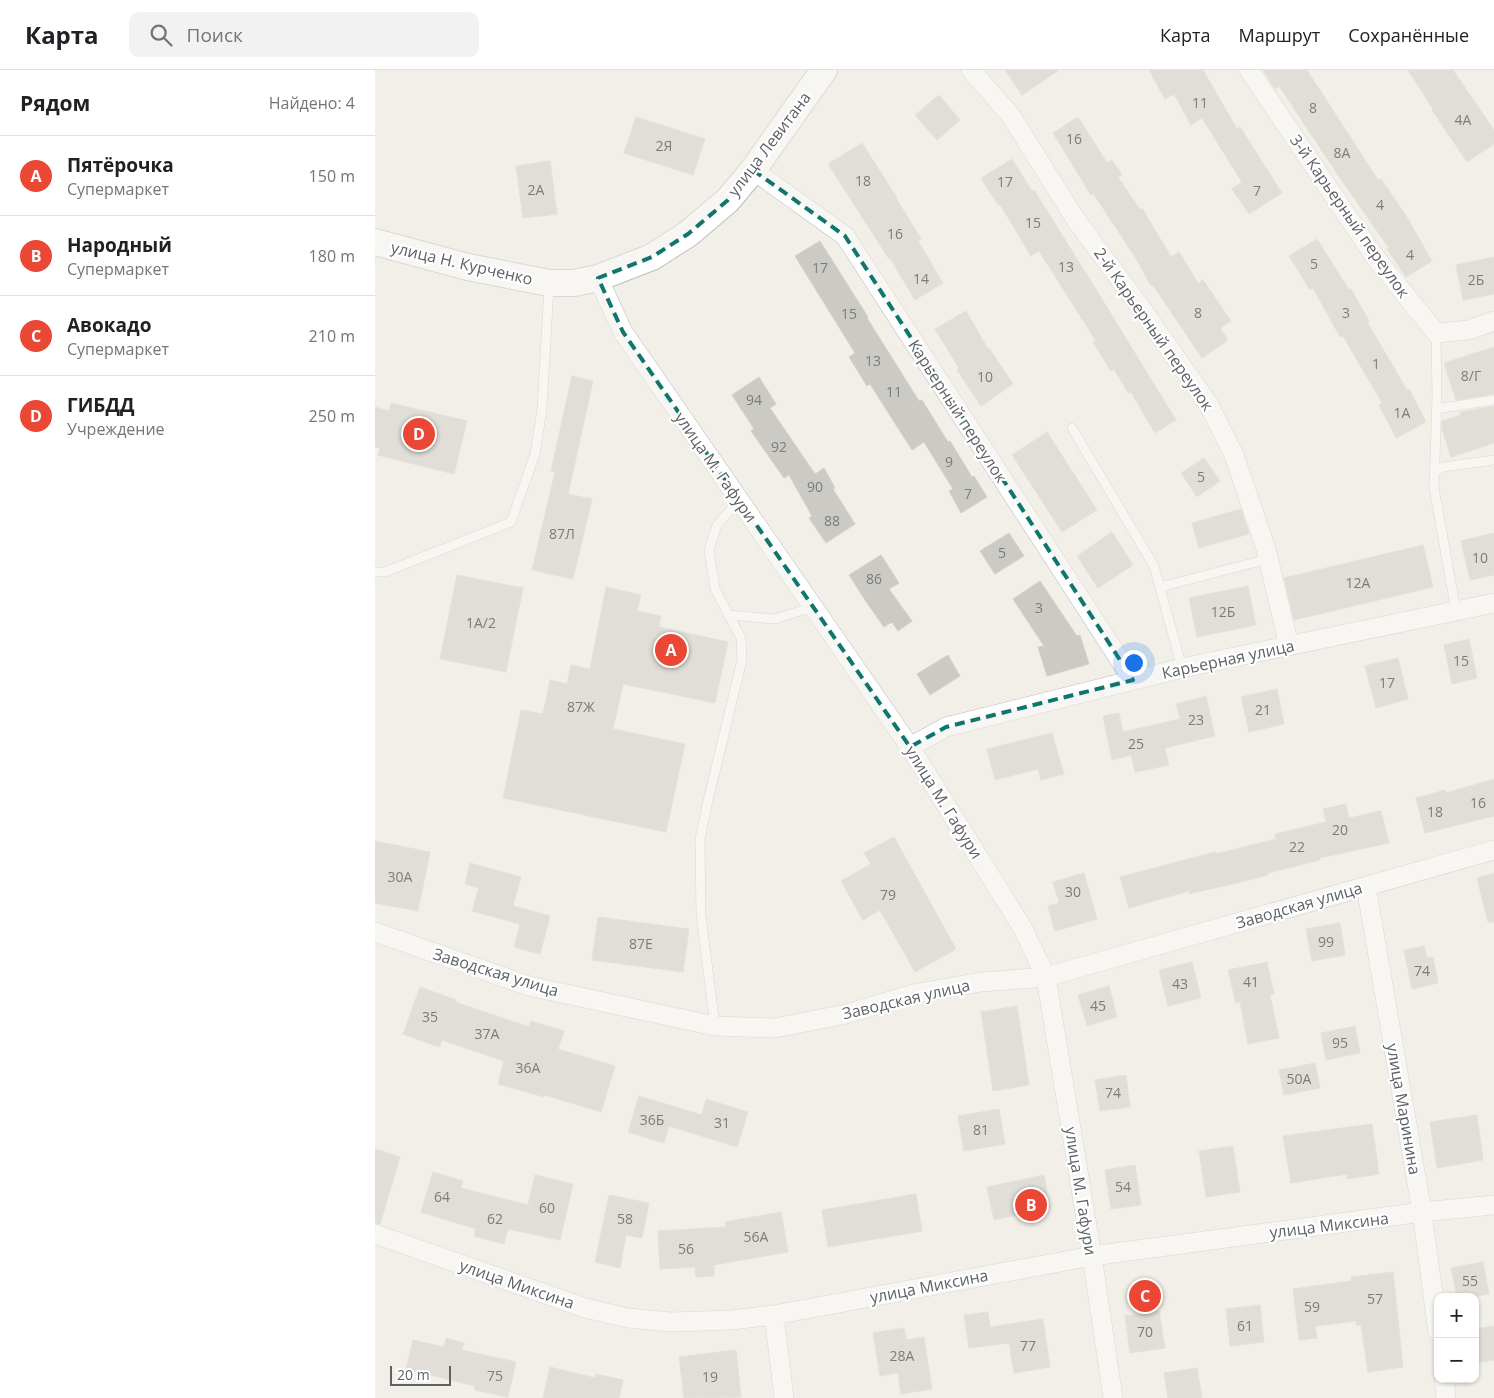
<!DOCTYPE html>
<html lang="ru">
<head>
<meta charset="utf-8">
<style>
  body { margin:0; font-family:"Open Sans",sans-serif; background:#f2f2f2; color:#202124 }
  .controls { position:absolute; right:15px; bottom:15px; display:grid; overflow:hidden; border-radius:10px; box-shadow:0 1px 4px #0004 }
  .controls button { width:45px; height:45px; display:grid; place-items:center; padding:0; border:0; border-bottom:1px solid #e0e0e0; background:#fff; color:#202124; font:25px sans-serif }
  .scale { position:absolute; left:15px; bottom:12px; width:61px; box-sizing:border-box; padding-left:5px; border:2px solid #5e6267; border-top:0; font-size:14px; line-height:18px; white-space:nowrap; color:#5e6267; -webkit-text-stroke:4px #fff; paint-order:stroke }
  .you { position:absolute; left:758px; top:592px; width:18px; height:18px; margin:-12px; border:4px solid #fff; border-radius:50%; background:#1a73e8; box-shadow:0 0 0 8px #1a73e833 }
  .badge { display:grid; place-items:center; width:32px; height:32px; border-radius:50%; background:#ea4734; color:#fff; font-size:16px; font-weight:700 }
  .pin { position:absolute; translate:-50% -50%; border:2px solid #fff; box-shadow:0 1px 5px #0006 }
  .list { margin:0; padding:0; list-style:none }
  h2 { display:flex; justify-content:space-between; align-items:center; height:65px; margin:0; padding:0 20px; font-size:21px }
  h2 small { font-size:16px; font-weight:400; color:#757577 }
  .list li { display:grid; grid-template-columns:32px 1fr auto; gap:15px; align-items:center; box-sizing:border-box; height:80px; padding:0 20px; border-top:1px solid #e0e0e0 }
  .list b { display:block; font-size:19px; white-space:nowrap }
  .list p { margin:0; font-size:16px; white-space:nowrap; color:#757577 }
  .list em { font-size:16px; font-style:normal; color:#757577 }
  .icon { flex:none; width:28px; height:28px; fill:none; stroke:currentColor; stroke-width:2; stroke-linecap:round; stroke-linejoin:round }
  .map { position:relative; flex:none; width:1119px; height:1328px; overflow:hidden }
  header { display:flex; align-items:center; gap:30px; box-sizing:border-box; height:70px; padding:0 25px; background:#fff; border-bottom:1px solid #e0e0e0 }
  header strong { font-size:24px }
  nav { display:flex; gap:28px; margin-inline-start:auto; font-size:18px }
  .search { width:350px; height:45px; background:#f2f2f2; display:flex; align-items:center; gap:12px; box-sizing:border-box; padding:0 18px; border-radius:10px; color:#757577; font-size:19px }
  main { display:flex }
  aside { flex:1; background:#fff }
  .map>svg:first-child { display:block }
  .building { fill:#cccac4; stroke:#d5d1c5 }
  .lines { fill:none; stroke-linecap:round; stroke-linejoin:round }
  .service-casing { stroke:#b9bcc0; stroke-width:10 }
  .minor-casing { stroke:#b9bcc0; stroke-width:20 }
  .secondary-casing { stroke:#babdc2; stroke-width:28 }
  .service { stroke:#fff; stroke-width:9 }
  .minor { stroke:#fff; stroke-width:19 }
  .secondary { stroke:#fff; stroke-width:26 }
  .marked { fill:none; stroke:#0f766e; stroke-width:4; stroke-dasharray:10 6; stroke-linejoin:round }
  .labels { text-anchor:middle; stroke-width:4.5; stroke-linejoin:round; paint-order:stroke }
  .number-label { font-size:14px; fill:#7a7c7e }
  .street-label { font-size:16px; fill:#5e6267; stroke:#fff }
</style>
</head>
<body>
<header>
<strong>Карта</strong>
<div class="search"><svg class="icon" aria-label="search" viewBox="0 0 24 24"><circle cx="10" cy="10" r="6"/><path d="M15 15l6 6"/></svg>Поиск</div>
<nav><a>Карта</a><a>Маршрут</a><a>Сохранённые</a></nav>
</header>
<main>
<aside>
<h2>Рядом<small>Найдено: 4</small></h2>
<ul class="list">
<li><span class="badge">A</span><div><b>Пятёрочка</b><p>Супермаркет</p></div><em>150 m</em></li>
<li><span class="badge">B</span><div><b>Народный</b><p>Супермаркет</p></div><em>180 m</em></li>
<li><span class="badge">C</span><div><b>Авокадо</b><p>Супермаркет</p></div><em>210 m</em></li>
<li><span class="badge">D</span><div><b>ГИБДД</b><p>Учреждение</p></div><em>250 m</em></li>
</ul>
</aside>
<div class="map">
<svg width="1119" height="1328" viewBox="0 0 1119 1328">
  <rect width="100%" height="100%" fill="#f1efe7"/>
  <path class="building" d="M 630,0 L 684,0 L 647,25 Z
    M 774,0 L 828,0 L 862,59 L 865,57 L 907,123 L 874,144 L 857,119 L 867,112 L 827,48 L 816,55 L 799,24 L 790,29 Z
    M 888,0 L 932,0 L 1003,110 L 1006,109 L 1030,144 L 1057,191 L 1031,207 L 1012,179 L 1014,178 L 965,108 L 904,16 L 900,19 Z
    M 1033,0 L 1078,0 L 1119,60 L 1119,74 L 1092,92 L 1057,40 L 1058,39 Z
    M 564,25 L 585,50 L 562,70 L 540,45 Z
    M 261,47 L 330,69 L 318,105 L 249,83 Z
    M 703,47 L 732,93 L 737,90 L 747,105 L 743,107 L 765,140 L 767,138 L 796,187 L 804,182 L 823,213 L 828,210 L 856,251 L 845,258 L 853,270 L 827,288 L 778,215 L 776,216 L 760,187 L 718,123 L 716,125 L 678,63 Z
    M 487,73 L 522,128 L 521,128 L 546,169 L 543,171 L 568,213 L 540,230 L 515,188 L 514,189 L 453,94 Z
    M 637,89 L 657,121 L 659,120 L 709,200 L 801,350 L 780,363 L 756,322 L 753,323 L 739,299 L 736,301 L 718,272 L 721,271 L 664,181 L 656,186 L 625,134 L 623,135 L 606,108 Z
    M 175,91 L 182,144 L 148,148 L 141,96 Z
    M 942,169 L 974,220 L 976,219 L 994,251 L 992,252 L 1032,320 L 1034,319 L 1051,352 L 1021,368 L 1004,335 L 1007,333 L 968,266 L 965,267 L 938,218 L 935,220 L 914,186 Z
    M 445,171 L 493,247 L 492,248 L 544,331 L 547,330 L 573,372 L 575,371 L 597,407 L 599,406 L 612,427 L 586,443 L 574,421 L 578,419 L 549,372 L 537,380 L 495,314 L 492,316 L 474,287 L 480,283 L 420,186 Z
    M 1119,187 L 1119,224 L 1088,230 L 1081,195 Z
    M 591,241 L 613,279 L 614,278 L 638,314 L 606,336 L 582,300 L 584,298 L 560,259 Z
    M 1119,277 L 1119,324 L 1081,330 L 1069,293 Z
    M 197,306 L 218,311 L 193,424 L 217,429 L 198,509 L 157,500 L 180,402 L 176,401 Z
    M 384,307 L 401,334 L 395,338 L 440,404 L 449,398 L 460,418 L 458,419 L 480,454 L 451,473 L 434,448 L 437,446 L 414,405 L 409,408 L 376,361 L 379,359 L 357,325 Z
    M 16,333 L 92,351 L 79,404 L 3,385 L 5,378 L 0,377 L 0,337 L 14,341 Z
    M 1119,336 L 1119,373 L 1076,387 L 1067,359 L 1067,351 L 1086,345 L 1085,342 Z
    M 672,362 L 722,440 L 687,462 L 637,385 Z
    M 829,388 L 845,411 L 822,427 L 806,403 Z
    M 866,439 L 874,464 L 824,478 L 817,453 Z
    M 737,462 L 758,495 L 723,518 L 702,486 Z
    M 634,463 L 649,486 L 620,504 L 605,481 Z
    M 1119,463 L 1119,505 L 1095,510 L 1086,471 Z
    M 1048,475 L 1058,517 L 919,550 L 909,508 Z
    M 506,485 L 524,513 L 514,519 L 537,551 L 523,561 L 517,552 L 509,557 L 492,533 L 474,505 Z
    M 82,505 L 148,518 L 131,602 L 65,589 Z
    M 665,511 L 702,566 L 705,565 L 714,594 L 672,606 L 663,577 L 669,576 L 638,529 Z
    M 873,516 L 881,555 L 822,567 L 814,528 Z
    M 231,517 L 266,525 L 262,541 L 286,546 L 284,557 L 353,572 L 340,633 L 248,614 L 238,659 L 310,674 L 291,762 L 128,728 L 146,640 L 168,644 L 175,610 L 192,614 L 196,595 L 215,599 Z
    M 1094,569 L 1102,608 L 1077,614 L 1069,575 Z
    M 573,585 L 585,606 L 555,625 L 542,604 Z
    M 1023,588 L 1033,629 L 1001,638 L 990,596 Z
    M 902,619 L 909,654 L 874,662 L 866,627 Z
    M 831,626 L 840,666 L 790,678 L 794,695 L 760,702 L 756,685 L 737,690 L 728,646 L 744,643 L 748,662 L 805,649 L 801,634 Z
    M 677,663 L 689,704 L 666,710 L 663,699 L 620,710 L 612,679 Z
    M 1119,709 L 1119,746 L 1050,763 L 1041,728 L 1070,720 L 1071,723 Z
    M 971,734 L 974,748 L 1006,741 L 1014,773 L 944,788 L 945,790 L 893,803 L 893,805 L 862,813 L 814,824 L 814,821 L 754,838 L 745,807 L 840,782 L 841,784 L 901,769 L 900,764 L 951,752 L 948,739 Z
    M 519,767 L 581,879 L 540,902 L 505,840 L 488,850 L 466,811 L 496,794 L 489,783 Z
    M 0,771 L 55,782 L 43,841 L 0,833 Z
    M 95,793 L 146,807 L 138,836 L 175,846 L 165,884 L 139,877 L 145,854 L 97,841 L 104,818 L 90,814 Z
    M 709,803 L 722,849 L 680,861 L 673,836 L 684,833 L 678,812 Z
    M 1119,803 L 1119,852 L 1113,852 L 1102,808 Z
    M 223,847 L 314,859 L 308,902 L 217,890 Z
    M 965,853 L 970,885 L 937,891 L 931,859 Z
    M 1049,876 L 1052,888 L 1058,887 L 1063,913 L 1037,919 L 1029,880 Z
    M 817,892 L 826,928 L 793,936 L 784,900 Z
    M 892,892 L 899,924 L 895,925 L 904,968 L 873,974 L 865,932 L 861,933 L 853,900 Z
    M 734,916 L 742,947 L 712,956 L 703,925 Z
    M 45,917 L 81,930 L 80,932 L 154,957 L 156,951 L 189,961 L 183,979 L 240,996 L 226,1042 L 170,1025 L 169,1027 L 123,1014 L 129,991 L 67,970 L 64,977 L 28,964 Z
    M 642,936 L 654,1015 L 618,1021 L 606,942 Z
    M 980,956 L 985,983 L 951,990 L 946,963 Z
    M 940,993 L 945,1018 L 909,1025 L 904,1000 Z
    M 751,1005 L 755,1037 L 725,1041 L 720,1010 Z
    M 264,1026 L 327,1045 L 331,1029 L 373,1042 L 362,1077 L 294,1056 L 289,1073 L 253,1062 Z
    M 624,1039 L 630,1074 L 589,1081 L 583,1046 Z
    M 1102,1045 L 1108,1090 L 1062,1098 L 1055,1052 Z
    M 997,1054 L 1004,1104 L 972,1109 L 972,1104 L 916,1113 L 908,1066 Z
    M 858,1076 L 865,1122 L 831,1127 L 824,1081 Z
    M 0,1079 L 25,1087 L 5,1154 L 0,1153 Z
    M 760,1095 L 766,1135 L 736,1139 L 730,1100 Z
    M 58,1102 L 88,1111 L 86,1118 L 153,1135 L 160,1105 L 198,1114 L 185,1170 L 133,1159 L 129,1174 L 99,1166 L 101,1159 L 46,1142 Z
    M 669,1105 L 675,1138 L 619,1150 L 612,1117 Z
    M 541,1124 L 547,1161 L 453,1177 L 447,1140 Z
    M 234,1125 L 274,1133 L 267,1168 L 251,1165 L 245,1198 L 220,1192 Z
    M 406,1142 L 413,1182 L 339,1195 L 339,1206 L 321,1207 L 320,1197 L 285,1199 L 283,1161 L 351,1157 L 350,1152 Z
    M 1108,1192 L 1114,1224 L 1098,1227 L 1082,1227 L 1076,1198 Z
    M 1018,1202 L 1028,1297 L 993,1302 L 986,1255 L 981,1255 L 981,1251 L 940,1256 L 942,1268 L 924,1270 L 918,1219 L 976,1211 L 976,1207 Z
    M 885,1235 L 889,1272 L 855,1276 L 851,1239 Z
    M 784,1241 L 790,1278 L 755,1283 L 750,1246 Z
    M 613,1242 L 615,1257 L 668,1249 L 675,1297 L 639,1303 L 634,1273 L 594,1278 L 589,1245 Z
    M 1119,1256 L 1119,1290 L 1100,1293 L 1100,1259 Z
    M 529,1258 L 531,1270 L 549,1267 L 557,1319 L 526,1324 L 523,1303 L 505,1306 L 498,1263 Z
    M 71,1268 L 89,1273 L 87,1280 L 141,1292 L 133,1327 L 99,1320 L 100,1316 L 31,1299 L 38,1270 L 69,1277 Z
    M 361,1280 L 366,1327 L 309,1328 L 304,1287 Z
    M 175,1297 L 220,1308 L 221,1304 L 248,1310 L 244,1328 L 168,1328 Z
    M 822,1298 L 827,1328 L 793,1328 L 789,1303 Z"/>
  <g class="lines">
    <g class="service-casing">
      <path id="service" d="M 1061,263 L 1062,328 L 1059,418 L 1081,541
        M 1061,339 L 1119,330
        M 697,358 L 779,496 L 807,598
        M 1059,402 L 1068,397 L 1119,390
        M 0,502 L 10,502 L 136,452 L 160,384 L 167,339 L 174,216
        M 785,517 L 893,489
        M 353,545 L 400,549 L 438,537
        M 340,956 L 326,845 L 325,769 L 332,735 L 367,590 L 366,568 L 340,519 L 334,480 L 342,455 L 364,430"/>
    </g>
    <g class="minor-casing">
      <path id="minor" d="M 596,0 L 636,46 L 701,150 L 764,235 L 834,335 L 859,385 L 891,479 L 914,576
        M 874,0 L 1000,187 L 1061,263 L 1094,260 L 1119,251
        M 378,100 L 470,166 L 758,610
        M 223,208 L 248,262 L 535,677 L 647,857 L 671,907 L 717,1186 L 738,1328
        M 535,677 L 571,657 L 807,598 L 1119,533
        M 991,816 L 1047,1142 L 1063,1262
        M 0,862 L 154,916 L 340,956 L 400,958 L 471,944 L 538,924 L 606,912 L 671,907 L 1119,780
        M 0,1164 L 210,1238 L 253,1248 L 296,1252 L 356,1250 L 399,1245 L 717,1186 L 1047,1142 L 1119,1135
        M 399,1245 L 409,1328
        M 1069,1309 L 1071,1328"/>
    </g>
    <g class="secondary-casing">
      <path id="secondary" d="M 0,172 L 93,197 L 174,213 L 199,213 L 223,208 L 277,187 L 313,164 L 353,130 L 378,100 L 449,0"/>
    </g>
    <use href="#service" class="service"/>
    <use href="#minor" class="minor"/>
    <use href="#secondary" class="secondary"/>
  </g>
  <path d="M0 0H1119V1328H0ZM 378,100 L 470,166 L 758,610 L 571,657 L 535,677 L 248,262 L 223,208 L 277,187 L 313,164 L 353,130 Z" fill="#f1efe7" fill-opacity=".55" fill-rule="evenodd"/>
  <path class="marked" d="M 378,100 L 470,166 L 758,610 L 571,657 L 535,677 L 248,262 L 223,208 L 277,187 L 313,164 L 353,130 Z"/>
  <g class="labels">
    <g class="number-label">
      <text x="825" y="38">11</text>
      <text x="938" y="43">8</text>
      <text x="1088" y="55">4А</text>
      <text x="699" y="74">16</text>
      <text x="289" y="81">2Я</text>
      <text x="967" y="88">8А</text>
      <text x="488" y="116">18</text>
      <text x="630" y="117">17</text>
      <text x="161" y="125">2А</text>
      <text x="882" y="126">7</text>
      <text x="1005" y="140">4</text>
      <text x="658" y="158">15</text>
      <text x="520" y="169">16</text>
      <text x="1035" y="190">4</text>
      <text x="939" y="199">5</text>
      <text x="691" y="202">13</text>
      <text x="445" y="203">17</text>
      <text x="546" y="214">14</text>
      <text x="1101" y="215">2Б</text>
      <text x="823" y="248">8</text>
      <text x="971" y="248">3</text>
      <text x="474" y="249">15</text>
      <text x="498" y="296">13</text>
      <text x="1001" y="299">1</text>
      <text x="1096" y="311">8/Г</text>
      <text x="610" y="312">10</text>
      <text x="519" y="327">11</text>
      <text x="379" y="335">94</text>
      <text x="1027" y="348">1А</text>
      <text x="404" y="382">92</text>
      <text x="574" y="397">9</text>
      <text x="826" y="412">5</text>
      <text x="440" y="422">90</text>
      <text x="593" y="429">7</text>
      <text x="457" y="456">88</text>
      <text x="187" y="469">87Л</text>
      <text x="627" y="488">5</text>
      <text x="1105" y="493">10</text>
      <text x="499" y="514">86</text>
      <text x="983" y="518">12А</text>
      <text x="664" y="543">3</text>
      <text x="848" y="547">12Б</text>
      <text x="106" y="558">1А/2</text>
      <text x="1086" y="596">15</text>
      <text x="1012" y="618">17</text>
      <text x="206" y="642">87Ж</text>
      <text x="888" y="645">21</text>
      <text x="821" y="655">23</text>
      <text x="761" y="679">25</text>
      <text x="1103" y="738">16</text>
      <text x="1060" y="747">18</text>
      <text x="965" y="765">20</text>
      <text x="922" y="782">22</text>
      <text x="25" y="812">30А</text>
      <text x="698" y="827">30</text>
      <text x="513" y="830">79</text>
      <text x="951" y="877">99</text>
      <text x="266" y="879">87Е</text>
      <text x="1047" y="906">74</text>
      <text x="876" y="917">41</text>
      <text x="805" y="919">43</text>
      <text x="723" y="941">45</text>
      <text x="55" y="952">35</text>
      <text x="112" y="969">37А</text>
      <text x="965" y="978">95</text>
      <text x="153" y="1003">36А</text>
      <text x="924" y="1014">50А</text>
      <text x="738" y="1028">74</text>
      <text x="277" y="1055">36Б</text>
      <text x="347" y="1058">31</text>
      <text x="606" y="1065">81</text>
      <text x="748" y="1122">54</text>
      <text x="67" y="1132">64</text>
      <text x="172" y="1143">60</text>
      <text x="120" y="1154">62</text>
      <text x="250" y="1154">58</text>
      <text x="381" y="1172">56А</text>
      <text x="311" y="1184">56</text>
      <text x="1095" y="1216">55</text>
      <text x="1000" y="1234">57</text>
      <text x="937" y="1242">59</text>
      <text x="870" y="1261">61</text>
      <text x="770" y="1267">70</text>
      <text x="653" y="1281">77</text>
      <text x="527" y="1291">28А</text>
      <text x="120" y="1311">75</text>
      <text x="335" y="1312">19</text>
    </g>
    <g class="street-label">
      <text transform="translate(394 74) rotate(-53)" y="6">улица Левитана</text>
      <text transform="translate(975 146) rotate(55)" y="6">3-й Карьерный переулок</text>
      <text transform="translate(87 193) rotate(13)" y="6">улица Н. Курченко</text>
      <text transform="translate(779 259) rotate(55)" y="6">2-й Карьерный переулок</text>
      <text transform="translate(583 341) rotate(57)" y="6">Карьерный переулок</text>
      <text transform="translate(341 397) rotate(55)" y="6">улица М. Гафури</text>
      <text transform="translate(853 589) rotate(-12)" y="6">Карьерная улица</text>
      <text transform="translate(569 732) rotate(58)" y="6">улица М. Гафури</text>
      <text transform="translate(924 835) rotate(-16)" y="6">Заводская улица</text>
      <text transform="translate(121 902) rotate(17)" y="6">Заводская улица</text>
      <text transform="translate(531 929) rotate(-13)" y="6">Заводская улица</text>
      <text transform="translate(1029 1039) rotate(80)" y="6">улица Маринина</text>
      <text transform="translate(706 1121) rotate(81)" y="6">улица М. Гафури</text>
      <text transform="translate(954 1155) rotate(-7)" y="6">улица Миксина</text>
      <text transform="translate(142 1214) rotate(19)" y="6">улица Миксина</text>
      <text transform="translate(554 1216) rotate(-11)" y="6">улица Миксина</text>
    </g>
  </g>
</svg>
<div class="controls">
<button>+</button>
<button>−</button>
</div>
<div class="scale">20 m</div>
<div class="you"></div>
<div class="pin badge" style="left:296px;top:580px">A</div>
<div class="pin badge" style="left:656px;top:1135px">B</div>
<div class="pin badge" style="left:770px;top:1226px">C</div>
<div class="pin badge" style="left:44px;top:364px">D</div>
</div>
</main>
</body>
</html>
